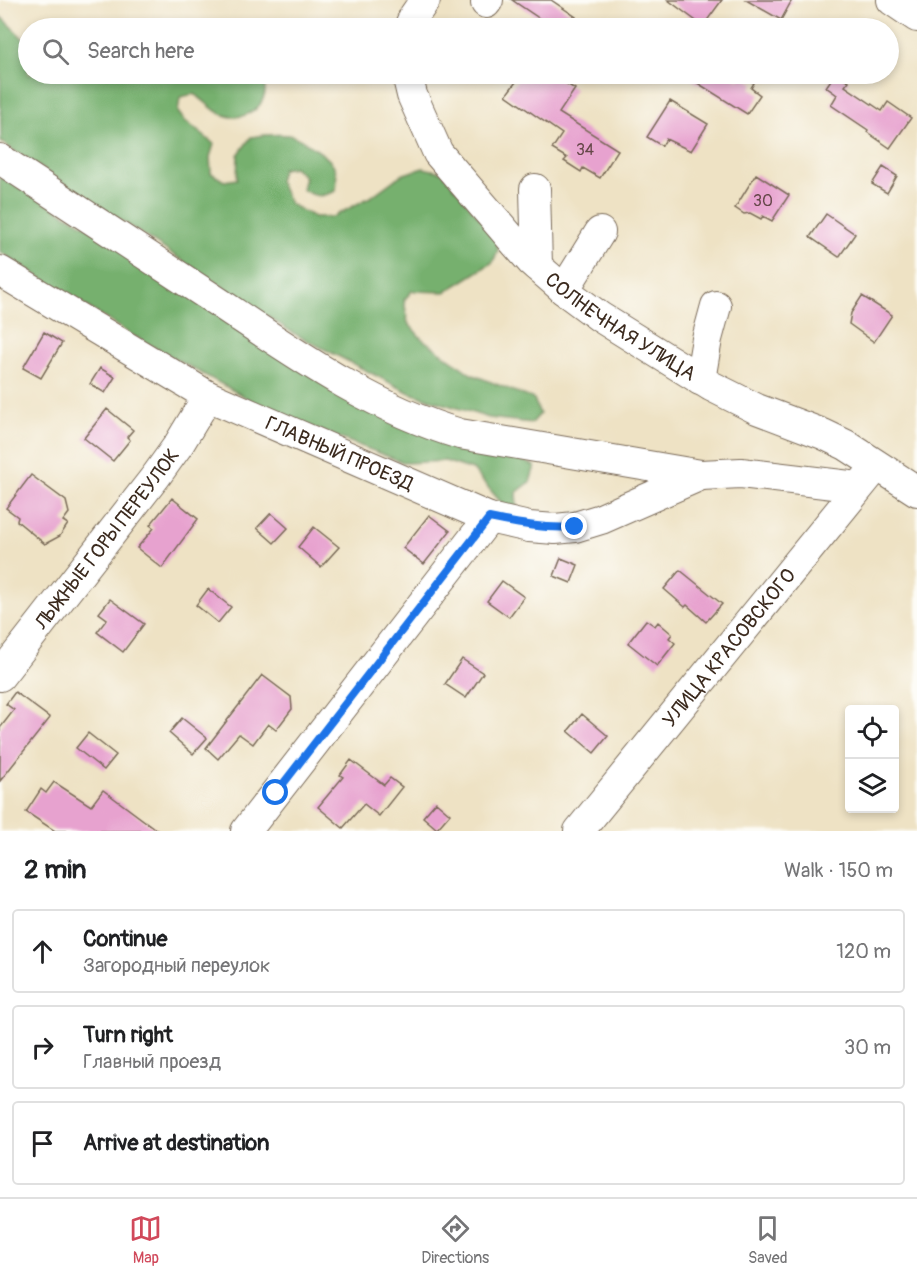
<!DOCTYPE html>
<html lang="en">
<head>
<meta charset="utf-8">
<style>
  body { margin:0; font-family:Pangolin,sans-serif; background:#f6f6f6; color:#202124 }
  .controls { position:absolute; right:18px; bottom:18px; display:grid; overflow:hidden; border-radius:6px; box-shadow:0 3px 9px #0003 }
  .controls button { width:54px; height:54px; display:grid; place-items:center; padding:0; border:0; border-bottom:2px solid #e0e0e0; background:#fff; color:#202124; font:30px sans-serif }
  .stop { position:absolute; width:18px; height:18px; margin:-14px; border:4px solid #1a73e8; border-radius:50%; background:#fff }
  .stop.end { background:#1a73e8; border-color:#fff; box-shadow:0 2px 6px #0008 }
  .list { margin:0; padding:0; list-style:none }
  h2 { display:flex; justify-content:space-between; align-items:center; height:78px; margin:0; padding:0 24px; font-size:26px }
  h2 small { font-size:20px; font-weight:400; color:#757577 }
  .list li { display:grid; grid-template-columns:39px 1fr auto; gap:18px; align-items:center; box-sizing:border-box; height:84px; margin:0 12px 12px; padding:0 12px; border:2px solid #e0e0e0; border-radius:6px }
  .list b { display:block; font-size:22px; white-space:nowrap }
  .list p { margin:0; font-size:20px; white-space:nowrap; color:#757577 }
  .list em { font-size:20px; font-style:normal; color:#757577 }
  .icon { flex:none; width:33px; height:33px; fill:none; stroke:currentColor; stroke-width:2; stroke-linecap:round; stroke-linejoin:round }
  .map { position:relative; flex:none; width:917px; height:831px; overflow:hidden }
  .search { position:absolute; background:#fff; box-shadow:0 3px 9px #0003; left:18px; right:18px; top:18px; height:66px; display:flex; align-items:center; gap:15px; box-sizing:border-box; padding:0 21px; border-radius:33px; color:#757577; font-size:22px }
  .sheet { height:366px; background:#fff }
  nav { display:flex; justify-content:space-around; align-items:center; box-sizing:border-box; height:84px; border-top:2px solid #e0e0e0; background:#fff; font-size:16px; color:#757577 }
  nav a { display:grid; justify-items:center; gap:3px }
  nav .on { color:#d1495b }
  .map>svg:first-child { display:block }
  .forest { fill:#76b06e; stroke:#586d46; stroke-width:1.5 }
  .building { fill:#e7a2cf }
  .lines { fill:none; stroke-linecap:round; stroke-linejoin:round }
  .minor-casing { stroke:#7a6a58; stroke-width:32 }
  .minor { stroke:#fff; stroke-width:30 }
  .route { stroke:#1a73e8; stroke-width:8 }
  .labels { text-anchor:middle; stroke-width:4.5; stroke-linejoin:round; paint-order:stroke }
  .number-label { font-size:16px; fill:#66484a }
  .street-label { font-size:20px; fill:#3b2a1e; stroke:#fdfcf7 }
</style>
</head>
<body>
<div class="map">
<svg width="917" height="831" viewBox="0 0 917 831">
  <rect width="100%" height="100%" fill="#fdfcf7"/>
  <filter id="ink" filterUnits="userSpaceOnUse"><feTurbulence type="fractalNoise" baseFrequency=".0167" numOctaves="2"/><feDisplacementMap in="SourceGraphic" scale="12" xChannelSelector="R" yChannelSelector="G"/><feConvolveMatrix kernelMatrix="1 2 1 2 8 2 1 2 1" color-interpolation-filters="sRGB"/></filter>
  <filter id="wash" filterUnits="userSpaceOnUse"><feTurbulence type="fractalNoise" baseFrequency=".008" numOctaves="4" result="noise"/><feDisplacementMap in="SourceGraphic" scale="24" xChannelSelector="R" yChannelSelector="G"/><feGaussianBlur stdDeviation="1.35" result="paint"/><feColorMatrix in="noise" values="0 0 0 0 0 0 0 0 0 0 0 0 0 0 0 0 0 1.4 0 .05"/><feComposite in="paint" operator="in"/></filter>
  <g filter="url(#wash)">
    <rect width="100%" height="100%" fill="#eee2c4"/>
    <path class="forest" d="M 0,16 L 28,43 L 28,74 L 259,74 C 265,81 267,91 263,99 C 255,117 233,122 216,111 C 208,106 203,99 194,94 L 180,97 L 178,112 L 184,120 L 214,144 L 210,157 L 211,173 L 224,181 L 237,179 L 238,155 L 251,137 C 263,135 276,134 289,135 C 298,136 326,155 332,163 C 338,171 337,182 336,191 C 322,197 315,198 302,189 L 305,177 L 294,167 L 282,169 L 279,181 L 290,204 L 314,217 L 333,217 L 372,196 L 401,175 L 423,168 L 442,172 L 495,237 L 498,250 L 493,262 L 463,281 L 445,292 L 412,291 L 404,300 L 408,323 L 421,338 L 471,374 L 534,399 L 540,414 L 532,423 L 489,418 L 410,393 L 293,333 L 1,142 Z
      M 0,177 L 485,453 L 523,461 L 535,466 L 530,482 L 516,493 L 517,507 L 505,507 L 473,470 L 445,461 L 405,463 L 274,413 L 130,334 L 0,252 Z"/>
    <g id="blocks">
      <path class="building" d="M 512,0 L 551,0 L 576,17 L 568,28 L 534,28 L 540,19 Z
        M 668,0 L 722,0 L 703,26 Z
        M 746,0 L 792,0 L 781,20 Z
        M 522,74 L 551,74 L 575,89 L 559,113 L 618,150 L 600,178 L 583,168 L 581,172 L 564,161 L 567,158 L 552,149 L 562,134 L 506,95 Z
        M 683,74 L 730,74 L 739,80 L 742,76 L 754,83 L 751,88 L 760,95 L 747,114 Z
        M 835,74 L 849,81 L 845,86 L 882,111 L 888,102 L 911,118 L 890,148 L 867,132 L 868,130 L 831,105 L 837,95 L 826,87 Z
        M 670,101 L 708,124 L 691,151 L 666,139 L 662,146 L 647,137 Z
        M 883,167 L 897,176 L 887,193 L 872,184 Z
        M 756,174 L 789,195 L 772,221 L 763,216 L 761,219 L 750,213 L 744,214 L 735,208 Z
        M 826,214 L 855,234 L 839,257 L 810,237 Z
        M 862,296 L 892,315 L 874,342 L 849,324 L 851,313 Z
        M 44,332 L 62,343 L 41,378 L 23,368 Z
        M 100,368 L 115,377 L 105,393 L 90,384 Z
        M 107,409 L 133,430 L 127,437 L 130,440 L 113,461 L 84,438 Z
        M 31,475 L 66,501 L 69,513 L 63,521 L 68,524 L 60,536 L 45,544 L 17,521 L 18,517 L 6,508 Z
        M 172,498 L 198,519 L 162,568 L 137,548 L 154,528 L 150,525 Z
        M 271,513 L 288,528 L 274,543 L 257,528 Z
        M 429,515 L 450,531 L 424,564 L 403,548 Z
        M 314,527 L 339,547 L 321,567 L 298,547 Z
        M 561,558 L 578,565 L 571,583 L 554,576 Z
        M 680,570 L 722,604 L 706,622 L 687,605 L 685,607 L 664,589 Z
        M 502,581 L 524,597 L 509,617 L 487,601 Z
        M 208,589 L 231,607 L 218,623 L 196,605 Z
        M 110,599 L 144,624 L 123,652 L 97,632 L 107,619 L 99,613 Z
        M 646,620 L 655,626 L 658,622 L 672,634 L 669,638 L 675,643 L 657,666 L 628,643 Z
        M 462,659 L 483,673 L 466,698 L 445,684 Z
        M 262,675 L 291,697 L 292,709 L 276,730 L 268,724 L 253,744 L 239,734 L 218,759 L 206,748 Z
        M 15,692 L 50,718 L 0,781 L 0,728 L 14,710 L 6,704 Z
        M 582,714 L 608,736 L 594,753 L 568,731 Z
        M 182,718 L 207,738 L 193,754 L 169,733 Z
        M 88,733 L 116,755 L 104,770 L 76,748 Z
        M 351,760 L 384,785 L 390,778 L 402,787 L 379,816 L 364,804 L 343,828 L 318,807 L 343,777 L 340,775 Z
        M 54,782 L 91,806 L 103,790 L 158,831 L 55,831 L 26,812 L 41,789 L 46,793 Z
        M 436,802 L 450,814 L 437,829 L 423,817 Z"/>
    </g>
  </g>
  <g filter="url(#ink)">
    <use href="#blocks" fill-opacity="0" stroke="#7a6a58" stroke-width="1.5"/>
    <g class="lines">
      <g class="minor-casing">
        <g id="minor">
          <path d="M 892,0 L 917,17"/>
          <path d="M 486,3 L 488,0"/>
          <path d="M 409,28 L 414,16 L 425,0"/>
          <path id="s1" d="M 407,74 L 412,95 L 438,153 L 516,244 L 532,262 L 569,294 L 600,317 L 711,386 L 757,409 L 823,434 L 846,445 L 917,491"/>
          <path d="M 0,159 C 74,207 147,256 221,304 C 297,355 372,408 460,434 L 701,475 L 741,473 L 858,487"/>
          <path d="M 535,189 L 537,266"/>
          <path id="s2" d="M 0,271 L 208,396 L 489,518 L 529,527 L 555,529 L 575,527 L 601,519 L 701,475"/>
          <path d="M 564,290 L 600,232"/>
          <path d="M 700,380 L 707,339 L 716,306"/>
          <path id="s3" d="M 0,676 L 156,476 L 179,444 L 208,396"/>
          <path d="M 246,831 L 489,518"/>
          <path id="s4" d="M 579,831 L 870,474"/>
        </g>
      </g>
      <use href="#minor" class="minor"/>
    </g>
  </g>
  <g class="lines" filter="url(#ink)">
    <path class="route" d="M 276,793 L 489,518 C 518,524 545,529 575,527"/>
  </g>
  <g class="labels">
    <g class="number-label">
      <text x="585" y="155">34</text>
      <text x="763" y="206">30</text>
    </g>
    <g class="street-label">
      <text dy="7" stroke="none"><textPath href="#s1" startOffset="339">СОЛНЕЧНАЯ УЛИЦА</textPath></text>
      <text dy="7" stroke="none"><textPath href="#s2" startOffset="386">ГЛАВНЫЙ ПРОЕЗД</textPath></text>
      <text dy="7" stroke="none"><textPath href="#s3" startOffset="174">ЛЫЖНЫЕ ГОРЫ ПЕРЕУЛОК</textPath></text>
      <text dy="7" stroke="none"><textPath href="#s4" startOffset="237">УЛИЦА КРАСОВСКОГО</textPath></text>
    </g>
  </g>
</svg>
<div class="controls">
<button><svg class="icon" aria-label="locate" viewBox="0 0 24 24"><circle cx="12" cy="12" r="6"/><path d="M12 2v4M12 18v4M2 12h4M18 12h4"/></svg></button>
<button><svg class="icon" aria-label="layers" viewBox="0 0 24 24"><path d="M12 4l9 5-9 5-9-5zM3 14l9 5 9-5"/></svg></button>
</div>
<div class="stop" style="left:276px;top:793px"></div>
<div class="stop end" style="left:575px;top:527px"></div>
<div class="search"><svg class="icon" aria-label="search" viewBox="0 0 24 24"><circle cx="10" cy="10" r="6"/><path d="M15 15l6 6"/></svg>Search here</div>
</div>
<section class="sheet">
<h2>2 min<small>Walk · 150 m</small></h2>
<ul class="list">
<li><svg class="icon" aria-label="ahead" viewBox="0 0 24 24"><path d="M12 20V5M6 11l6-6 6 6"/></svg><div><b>Continue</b><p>Загородный переулок</p></div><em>120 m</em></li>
<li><svg class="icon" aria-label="right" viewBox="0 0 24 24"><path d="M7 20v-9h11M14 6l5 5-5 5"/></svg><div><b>Turn right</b><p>Главный проезд</p></div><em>30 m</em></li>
<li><svg class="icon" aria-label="arrive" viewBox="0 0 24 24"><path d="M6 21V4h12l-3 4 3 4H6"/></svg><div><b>Arrive at destination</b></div></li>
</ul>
</section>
<nav>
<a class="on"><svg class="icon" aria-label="map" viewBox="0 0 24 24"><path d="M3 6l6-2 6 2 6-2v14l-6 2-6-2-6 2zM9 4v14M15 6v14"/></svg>Map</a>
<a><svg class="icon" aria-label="directions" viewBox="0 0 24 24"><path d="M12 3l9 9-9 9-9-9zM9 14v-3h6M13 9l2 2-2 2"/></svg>Directions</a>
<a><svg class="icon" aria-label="saved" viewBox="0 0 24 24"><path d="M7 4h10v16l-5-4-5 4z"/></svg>Saved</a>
</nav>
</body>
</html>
